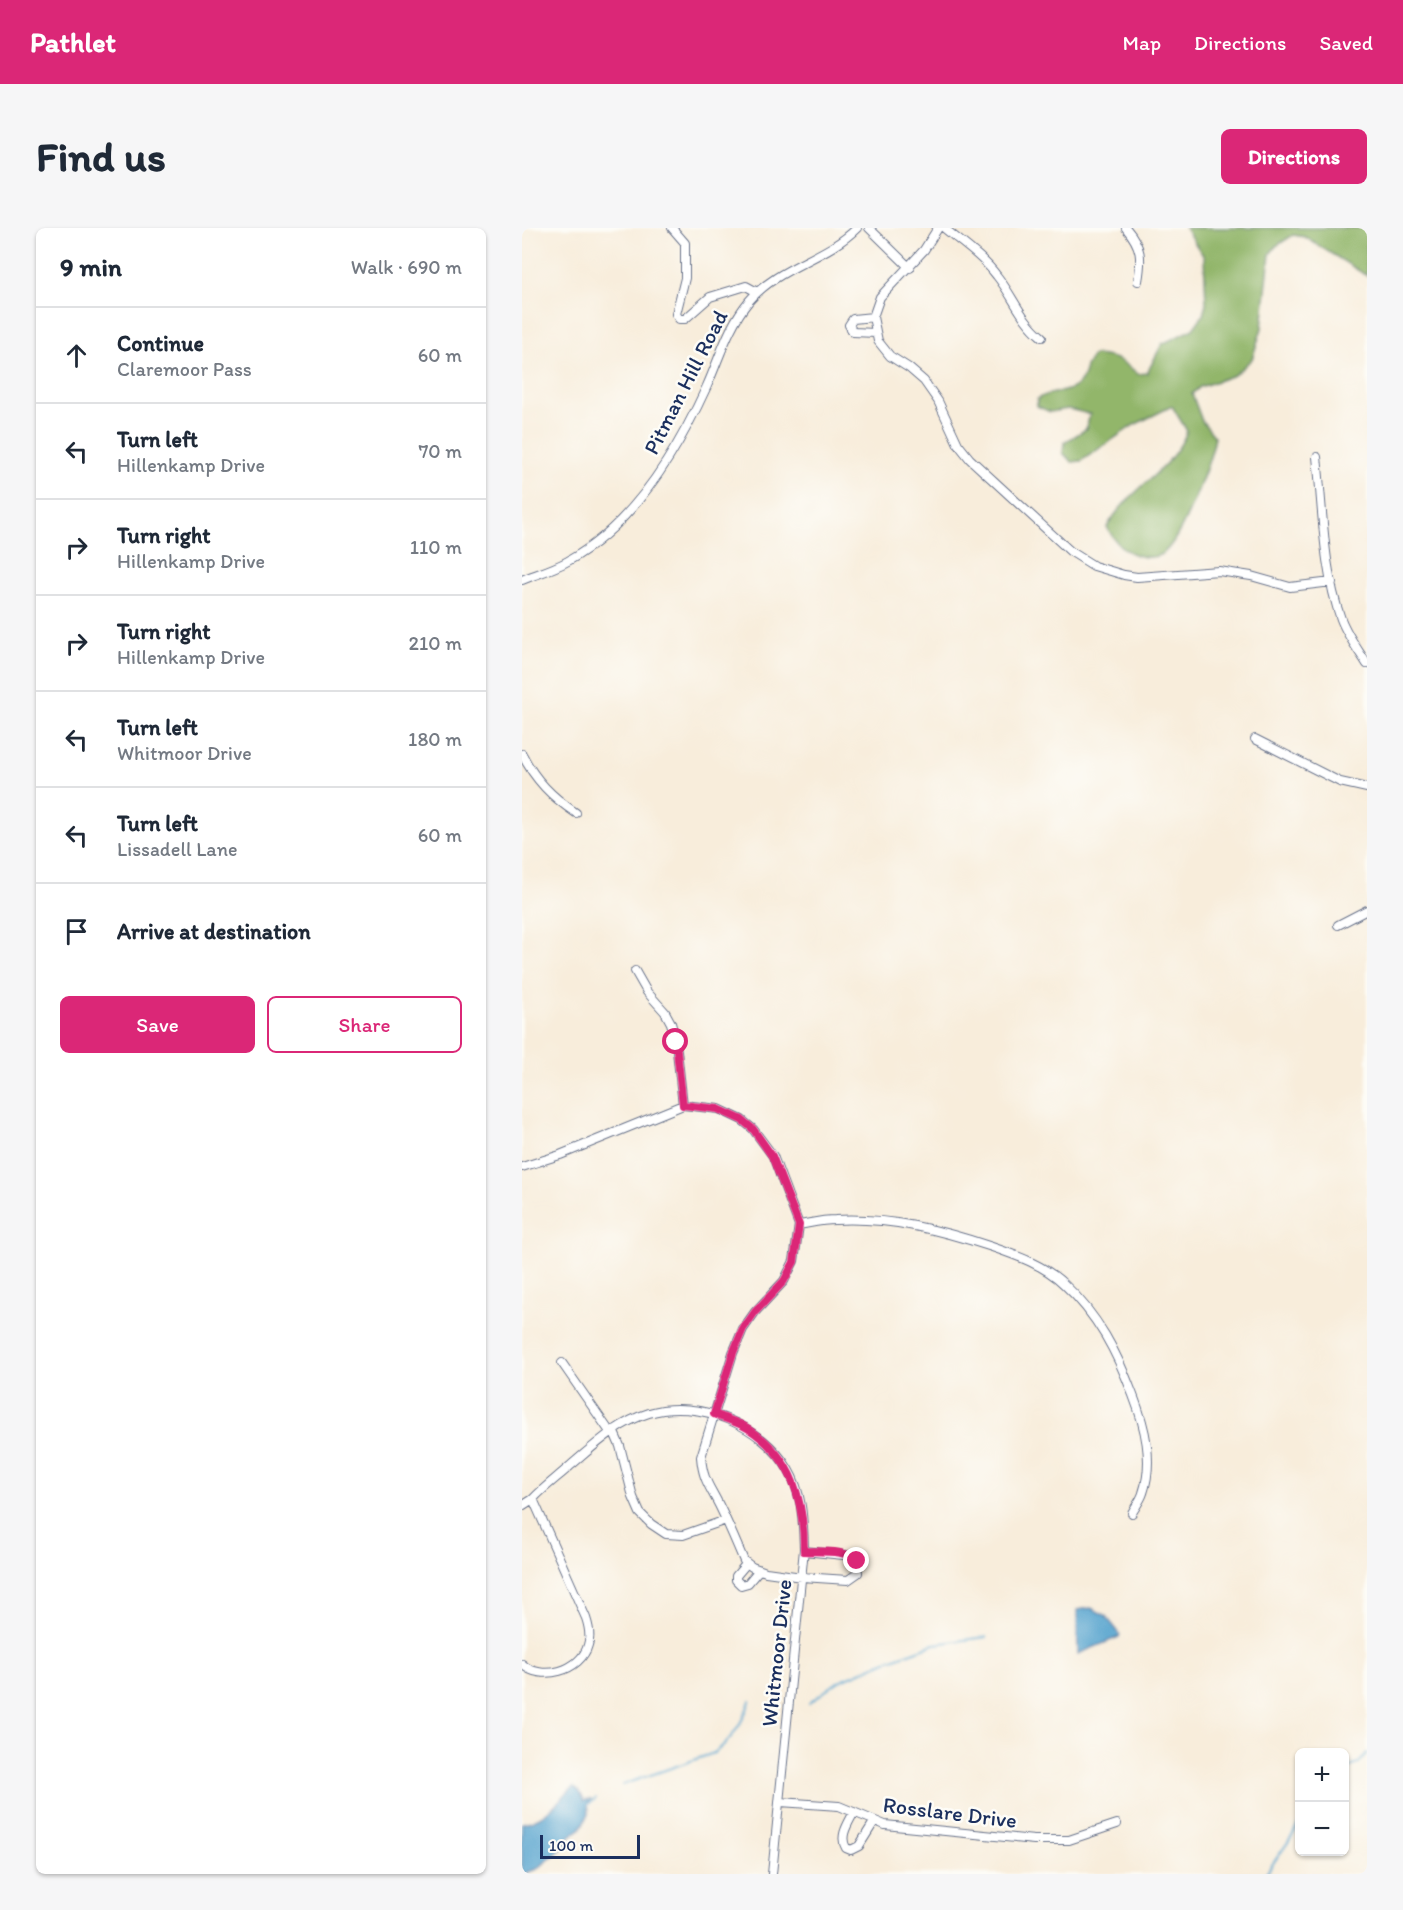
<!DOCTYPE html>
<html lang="en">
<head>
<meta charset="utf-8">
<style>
  body { margin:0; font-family:Itim,sans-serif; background:#f6f6f7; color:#1f2937 }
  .controls { position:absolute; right:18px; bottom:18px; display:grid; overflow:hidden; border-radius:9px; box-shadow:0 2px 4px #0004 }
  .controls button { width:54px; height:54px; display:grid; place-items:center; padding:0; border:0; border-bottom:2px solid #e0e1e3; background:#fff; color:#1f2937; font:30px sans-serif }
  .scale { position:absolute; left:18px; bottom:15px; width:100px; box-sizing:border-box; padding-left:6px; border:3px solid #1b2f5e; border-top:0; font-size:16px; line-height:21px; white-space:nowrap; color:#1b2f5e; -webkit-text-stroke:4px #fdfcf7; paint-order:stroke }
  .stop { position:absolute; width:18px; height:18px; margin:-14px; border:4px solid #db2777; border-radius:50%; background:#fff }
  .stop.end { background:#db2777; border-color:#fff; box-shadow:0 2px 6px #0008 }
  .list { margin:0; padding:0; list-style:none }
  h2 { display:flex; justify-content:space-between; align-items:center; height:78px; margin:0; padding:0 24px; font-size:26px }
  h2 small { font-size:20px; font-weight:400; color:#747a83 }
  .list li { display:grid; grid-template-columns:39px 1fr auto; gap:18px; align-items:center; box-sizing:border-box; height:96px; padding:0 24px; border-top:2px solid #e0e1e3 }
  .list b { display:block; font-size:22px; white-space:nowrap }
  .list p { margin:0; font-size:20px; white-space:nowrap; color:#747a83 }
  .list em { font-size:20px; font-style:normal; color:#747a83 }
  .actions { display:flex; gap:12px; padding:18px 24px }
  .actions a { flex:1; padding:14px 0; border:2px solid #db2777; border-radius:9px; text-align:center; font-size:21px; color:#db2777 }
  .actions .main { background:#db2777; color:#fff }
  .icon { flex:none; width:33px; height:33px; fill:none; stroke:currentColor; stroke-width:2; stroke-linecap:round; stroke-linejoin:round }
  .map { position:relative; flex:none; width:845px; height:1646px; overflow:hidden; border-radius:9px }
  header { display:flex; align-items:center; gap:36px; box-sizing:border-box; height:84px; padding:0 30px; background:#db2777; color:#fff }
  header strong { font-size:28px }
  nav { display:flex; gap:33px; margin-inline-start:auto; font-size:21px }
  .intro { display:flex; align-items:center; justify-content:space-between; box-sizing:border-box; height:144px; padding:0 36px }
  h1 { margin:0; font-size:42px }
  .button { padding:15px 27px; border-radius:9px; background:#db2777; color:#fff; font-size:21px; font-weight:700 }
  main { display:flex; gap:36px; padding:0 36px }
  aside { flex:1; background:#fff; border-radius:9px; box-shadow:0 2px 4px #0004 }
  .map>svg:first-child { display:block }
  .forest { fill:#92b66b; stroke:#567264; stroke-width:1.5 }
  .water { fill:#55a3ce; stroke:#386996; stroke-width:1.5 }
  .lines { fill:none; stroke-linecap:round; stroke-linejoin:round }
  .stream { stroke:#55a3ce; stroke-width:2 }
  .minor-casing { stroke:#68728a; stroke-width:10 }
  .minor { stroke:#fff; stroke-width:8 }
  .route { stroke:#db2777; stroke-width:8 }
  .labels { text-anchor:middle; stroke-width:5; stroke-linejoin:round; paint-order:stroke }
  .street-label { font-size:22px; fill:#1b2f5e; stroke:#fdfcf7 }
</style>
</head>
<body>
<header>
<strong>Pathlet</strong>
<nav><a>Map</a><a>Directions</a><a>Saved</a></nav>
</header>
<div class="intro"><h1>Find us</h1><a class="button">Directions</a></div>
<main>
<aside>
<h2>9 min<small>Walk · 690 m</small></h2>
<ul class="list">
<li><svg class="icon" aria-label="ahead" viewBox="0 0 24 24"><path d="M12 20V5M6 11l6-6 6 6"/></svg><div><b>Continue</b><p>Claremoor Pass</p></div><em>60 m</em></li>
<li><svg class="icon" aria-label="left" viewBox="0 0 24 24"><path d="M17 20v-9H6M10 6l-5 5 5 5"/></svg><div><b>Turn left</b><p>Hillenkamp Drive</p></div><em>70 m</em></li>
<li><svg class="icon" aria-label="right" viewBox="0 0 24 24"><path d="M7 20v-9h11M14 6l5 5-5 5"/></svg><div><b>Turn right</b><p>Hillenkamp Drive</p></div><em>110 m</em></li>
<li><svg class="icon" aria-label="right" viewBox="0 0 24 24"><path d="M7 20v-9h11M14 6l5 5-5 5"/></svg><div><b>Turn right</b><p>Hillenkamp Drive</p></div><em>210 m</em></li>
<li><svg class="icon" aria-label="left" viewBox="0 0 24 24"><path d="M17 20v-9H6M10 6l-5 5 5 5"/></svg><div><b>Turn left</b><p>Whitmoor Drive</p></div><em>180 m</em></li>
<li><svg class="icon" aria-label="left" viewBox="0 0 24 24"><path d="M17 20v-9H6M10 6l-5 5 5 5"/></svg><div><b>Turn left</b><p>Lissadell Lane</p></div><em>60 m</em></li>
<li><svg class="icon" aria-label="arrive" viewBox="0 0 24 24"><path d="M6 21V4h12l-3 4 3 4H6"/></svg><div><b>Arrive at destination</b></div></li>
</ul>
<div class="actions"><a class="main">Save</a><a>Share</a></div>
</aside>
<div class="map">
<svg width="845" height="1646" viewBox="0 0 845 1646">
  <rect width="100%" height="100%" fill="#fdfcf7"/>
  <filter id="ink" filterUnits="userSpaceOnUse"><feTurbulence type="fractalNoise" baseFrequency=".0167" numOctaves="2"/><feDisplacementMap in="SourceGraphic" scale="12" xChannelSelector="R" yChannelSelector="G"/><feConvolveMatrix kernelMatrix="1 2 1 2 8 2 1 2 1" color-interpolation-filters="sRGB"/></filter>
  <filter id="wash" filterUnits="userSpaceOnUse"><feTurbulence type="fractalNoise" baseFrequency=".008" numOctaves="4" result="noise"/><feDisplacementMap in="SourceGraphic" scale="24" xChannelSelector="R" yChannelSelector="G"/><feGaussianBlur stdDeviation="1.35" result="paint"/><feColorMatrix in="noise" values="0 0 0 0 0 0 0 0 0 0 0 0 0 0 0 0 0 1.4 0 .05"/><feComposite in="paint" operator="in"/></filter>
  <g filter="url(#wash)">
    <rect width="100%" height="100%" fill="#f8eddb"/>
    <path class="forest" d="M 663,0 L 845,0 L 845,48 L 783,9 L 771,7 L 754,18 L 748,26 L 740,100 L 730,131 L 712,147 L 678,159 L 670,166 L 680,193 L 693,209 C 689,232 659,314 640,326 C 632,330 626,330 618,328 C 601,324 592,313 585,299 C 605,262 650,243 665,203 L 650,178 L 612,197 L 559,233 L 550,234 L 541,225 L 542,215 L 564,201 L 568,186 L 546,181 L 528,184 L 515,178 L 515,171 C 529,162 548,167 559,153 C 563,147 562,145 564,139 C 565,136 569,130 571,127 C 593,128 600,132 616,146 L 625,145 L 640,116 L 671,101 L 681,87 L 684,75 L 682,29 Z"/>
    <path class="water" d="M 569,1380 L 583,1387 L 598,1406 L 597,1409 L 556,1426 L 555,1382 Z
      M 51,1559 L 58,1564 L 62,1573 L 69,1571 L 70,1572 L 66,1575 L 67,1586 L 58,1601 L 48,1608 L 42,1619 L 15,1641 L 0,1646 L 0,1595 C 23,1592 35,1574 51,1559 Z"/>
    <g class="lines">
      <path class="stream" d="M 287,1475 L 317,1453 L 362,1434 L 413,1416 L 464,1409
        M 822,1542 L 837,1535 L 845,1525
        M 100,1557 L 192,1525 C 210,1512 221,1494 228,1473
        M 64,1578 L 74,1570
        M 744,1646 C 755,1628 768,1614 778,1595"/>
    </g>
  </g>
  <g filter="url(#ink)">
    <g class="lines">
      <g class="minor-casing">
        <path id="minor" d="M 150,0 L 163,15 L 163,50 L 154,86 L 157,91 L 163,91 L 188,69 L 224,58 L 235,64
          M 347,0 L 388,40
          M 416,0 L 402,22 L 358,69 L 351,89 L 356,113 L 368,128 L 387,140 L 402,153 L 416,173 L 436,216 L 448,231 L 548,323 L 572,338 L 602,347 L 615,349 L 697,343 L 729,348 L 768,359 L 810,354
          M 422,0 C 440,15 461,29 475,48 C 491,68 499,92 520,109
          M 604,0 C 620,19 620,30 616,53
          M 351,89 L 331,91 L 327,97 L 331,104 L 354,105
          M 795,229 C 801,282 801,342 819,391 C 825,407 836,422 845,436
          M 0,352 C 15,346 32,341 46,333 C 111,297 155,224 185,158 C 198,129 206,98 227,73 C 257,38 304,31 335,0
          M 733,511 L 818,554 L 845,560
          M 0,526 C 13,552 30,569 54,585
          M 816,697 L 845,682
          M 113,743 L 125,764 L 143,784 L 149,795 L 154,814 L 161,877
          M 0,939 L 38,927 L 161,877 L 197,881 L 220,892 L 231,901 L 251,928 L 277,997 L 272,1033 L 262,1053 L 233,1084 L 221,1101 L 211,1125 L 179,1229 C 181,1252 187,1257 197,1277 C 206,1295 214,1314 222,1333 L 230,1339 L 244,1344 L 280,1349 L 326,1352 L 336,1345 L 335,1333 L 331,1328 L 282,1323
          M 277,997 C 289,995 301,992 313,992 C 367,989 419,1002 470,1019 C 496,1028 522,1037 542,1056 C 576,1087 595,1125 611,1167 C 623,1198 632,1233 621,1265 C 619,1272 613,1279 610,1285
          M 40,1135 L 88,1204
          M 91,1202 L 98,1218 L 111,1269 L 118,1285 L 129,1296 L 144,1306 L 161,1307 L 204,1292
          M 0,1278 L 11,1271 C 22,1259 36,1249 48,1238 C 73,1217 95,1195 127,1185 C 176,1170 241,1198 266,1241 C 281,1266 281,1293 282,1321 L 250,1646
          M 225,1335 L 214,1348 L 214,1352 L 219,1357 L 226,1355 L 237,1342
          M 0,1436 C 19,1454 59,1443 66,1417 C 69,1408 67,1399 64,1390 L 11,1271
          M 258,1574 L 317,1578 L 363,1597 L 512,1612 L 547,1612 L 595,1596
          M 332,1584 C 326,1596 317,1608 324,1620 L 329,1622 L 337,1618 L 352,1594"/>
      </g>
      <use href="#minor" class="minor"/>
    </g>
  </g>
  <g class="lines" filter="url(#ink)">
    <path class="route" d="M 154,814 L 161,877 L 196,881 L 220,892 L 231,901 L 250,928 L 277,997 L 272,1034 L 262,1053 L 233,1084 L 221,1101 L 211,1125 L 192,1186 C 203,1191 217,1194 227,1201 C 271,1230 282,1273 282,1323 C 297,1324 325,1321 335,1333"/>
  </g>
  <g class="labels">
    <g class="street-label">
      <text transform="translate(163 154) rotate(-63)" y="8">Pitman Hill Road</text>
      <text transform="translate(254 1425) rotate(-84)" y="8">Whitmoor Drive</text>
      <text transform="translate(428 1584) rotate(7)" y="8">Rosslare Drive</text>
    </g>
  </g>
</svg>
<div class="controls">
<button>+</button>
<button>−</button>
</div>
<div class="scale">100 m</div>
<div class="stop" style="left:154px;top:814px"></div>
<div class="stop end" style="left:335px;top:1333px"></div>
</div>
</main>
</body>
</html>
